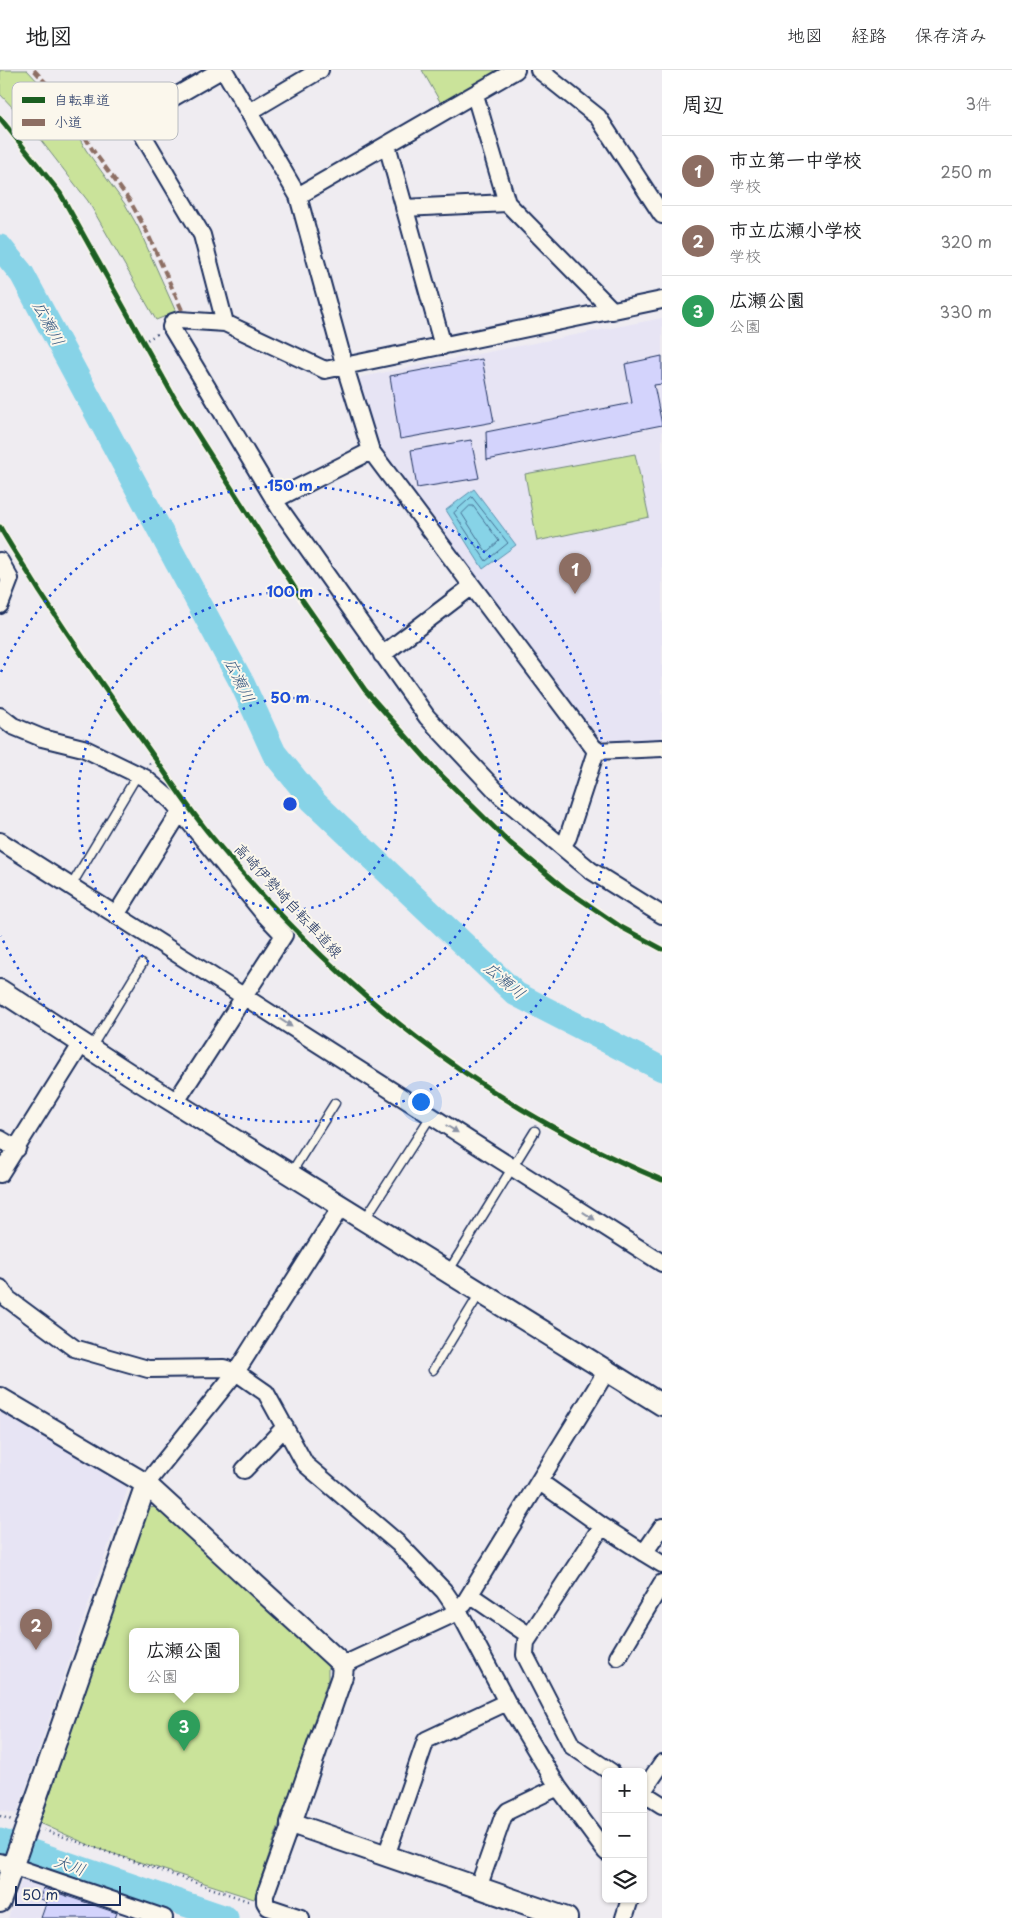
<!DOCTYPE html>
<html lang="ja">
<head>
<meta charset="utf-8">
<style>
  body { margin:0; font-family:"Playpen Sans","Klee One",sans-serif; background:#f2f2f2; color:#202124 }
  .controls { position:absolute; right:15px; bottom:15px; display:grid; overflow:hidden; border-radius:8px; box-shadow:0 1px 4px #0004 }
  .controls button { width:45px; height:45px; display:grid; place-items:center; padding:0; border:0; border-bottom:1px solid #e0e0e0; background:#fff; color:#202124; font:25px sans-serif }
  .scale { position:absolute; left:15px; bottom:12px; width:106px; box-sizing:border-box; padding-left:5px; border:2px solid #1b2f5e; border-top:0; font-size:14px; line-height:18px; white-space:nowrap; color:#1b2f5e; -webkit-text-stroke:4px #fbf7ec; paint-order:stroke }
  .you { position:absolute; left:420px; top:1031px; width:18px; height:18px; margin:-12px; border:4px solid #fff; border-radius:50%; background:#1a73e8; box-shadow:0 0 0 8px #1a73e833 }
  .badge { display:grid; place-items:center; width:32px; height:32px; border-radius:50%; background:#d1495b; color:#fff; font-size:16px; font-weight:700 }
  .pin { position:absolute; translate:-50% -41px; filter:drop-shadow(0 1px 2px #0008) }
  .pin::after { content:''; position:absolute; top:26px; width:18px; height:15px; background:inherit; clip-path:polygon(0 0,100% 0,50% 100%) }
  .popup { position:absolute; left:129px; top:1558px; width:110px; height:65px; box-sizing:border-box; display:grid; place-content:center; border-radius:8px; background:#fff; filter:drop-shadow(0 1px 4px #0005); font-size:16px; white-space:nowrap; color:#757577 }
  .popup b { font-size:19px; color:#202124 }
  .popup::after { content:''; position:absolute; left:50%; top:100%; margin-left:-10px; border:10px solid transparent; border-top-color:#fff }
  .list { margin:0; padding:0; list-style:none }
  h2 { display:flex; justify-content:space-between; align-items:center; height:65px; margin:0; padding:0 20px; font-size:21px }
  h2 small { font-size:16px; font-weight:400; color:#757577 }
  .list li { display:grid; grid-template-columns:32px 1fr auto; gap:15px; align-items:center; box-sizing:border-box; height:70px; padding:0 20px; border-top:1px solid #e0e0e0 }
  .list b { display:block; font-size:19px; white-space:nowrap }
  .list p { margin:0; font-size:16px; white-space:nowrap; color:#757577 }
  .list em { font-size:16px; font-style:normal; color:#757577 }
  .icon { flex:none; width:28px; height:28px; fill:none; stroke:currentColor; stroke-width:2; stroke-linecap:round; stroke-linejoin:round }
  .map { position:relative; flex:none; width:662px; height:1848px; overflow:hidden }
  header { display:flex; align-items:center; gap:30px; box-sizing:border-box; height:70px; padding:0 25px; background:#fff; border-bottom:1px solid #e0e0e0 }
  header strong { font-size:24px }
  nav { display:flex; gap:28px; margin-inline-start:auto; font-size:18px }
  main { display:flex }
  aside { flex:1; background:#fff }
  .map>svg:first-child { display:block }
  .built { fill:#e7e4f4 }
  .green { fill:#cae39a; stroke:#72897c; fill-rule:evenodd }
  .water { fill:#87d3e7; stroke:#5c91b0 }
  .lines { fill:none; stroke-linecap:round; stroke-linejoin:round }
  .shore { stroke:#467195; stroke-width:1 }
  .river { stroke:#87d3e7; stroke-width:25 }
  .building { fill:#d3d3fc; stroke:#1b2f5e }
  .service-casing { stroke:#1b2f5e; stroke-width:11 }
  .minor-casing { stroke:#1b2f5e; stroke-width:20 }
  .tertiary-casing { stroke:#1b2f5e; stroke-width:24 }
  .path { stroke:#1b2f5e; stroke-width:2.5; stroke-dasharray:1 4; stroke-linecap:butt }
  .service { stroke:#fbf7ec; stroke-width:8 }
  .minor { stroke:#fbf7ec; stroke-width:16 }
  .tertiary { stroke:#fbf7ec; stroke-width:20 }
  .quiet { stroke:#8d6e63; stroke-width:4; stroke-dasharray:8 4; stroke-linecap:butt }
  .cycleway-casing { stroke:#fbf7ec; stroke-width:8 }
  .cycleway { stroke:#1b5e20; stroke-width:5 }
  .oneway { fill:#8b93a5 }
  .ring { fill:none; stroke:#1d4ed8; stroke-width:2.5; stroke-dasharray:2.5 5 }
  .labels { text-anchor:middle; stroke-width:4; stroke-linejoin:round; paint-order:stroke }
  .street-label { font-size:15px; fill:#1b2f5e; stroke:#fbf7ec }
  .water-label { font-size:16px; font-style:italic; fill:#365880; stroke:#fbf7ec }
  .key { fill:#fbf7ec; stroke:#b8bbc1; stroke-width:1 }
  .key-label { font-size:14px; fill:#1b2f5e }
  .centre { fill:#1d4ed8; stroke:#fbf7ec; stroke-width:2.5 }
  .ring-label { font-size:15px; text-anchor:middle; font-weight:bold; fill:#1d4ed8; stroke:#fbf7ec; stroke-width:4; stroke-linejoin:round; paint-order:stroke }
</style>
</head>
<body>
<header>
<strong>地図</strong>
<nav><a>地図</a><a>経路</a><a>保存済み</a></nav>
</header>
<main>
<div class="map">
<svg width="662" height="1848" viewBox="0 0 662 1848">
  <rect width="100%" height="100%" fill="#efecf1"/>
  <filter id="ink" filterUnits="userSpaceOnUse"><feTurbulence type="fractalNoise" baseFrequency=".02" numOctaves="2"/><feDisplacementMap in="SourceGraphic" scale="10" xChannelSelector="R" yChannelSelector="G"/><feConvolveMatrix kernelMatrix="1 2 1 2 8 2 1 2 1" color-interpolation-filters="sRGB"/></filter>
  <g filter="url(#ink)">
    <path class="built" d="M 662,248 L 662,671 L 602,674 L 375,377 L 357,312 L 361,307 Z
      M 0,1341 L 126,1412 L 127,1421 L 17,1744 L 0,1740 Z
      M 28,1810 L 121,1841 L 118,1848 L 8,1848 L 21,1812 Z"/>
    <path class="green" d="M 0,0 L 27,0 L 64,40 L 86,80 L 125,134 L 138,157 L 176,242 L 156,250 L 88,131 L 29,55 L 0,24 Z
      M 422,0 L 503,0 L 442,35 Z
      M 635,384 L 649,447 L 537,471 L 525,404 Z
      M 158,1437 L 328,1596 L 328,1609 L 254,1829 L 96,1778 L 40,1753 L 148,1438 ZM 133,1562 L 235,1562 L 235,1620 L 133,1620 Z"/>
    <path class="water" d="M 474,419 L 516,475 L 483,499 L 446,440 Z"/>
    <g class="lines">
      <path class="shore" d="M 472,427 L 508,473 L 486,491 L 454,443 Z
        M 470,436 L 473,436 L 499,471 L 488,481 L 485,480 L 462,444 Z"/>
      <path class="river" d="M 0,177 L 22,204 L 85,321 L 242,613 L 274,683 L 313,731 L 516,924 L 662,999
        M 0,1771 L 226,1848"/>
    </g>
    <path class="building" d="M 662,286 L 662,314 L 654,315 L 662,355 L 487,390 L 486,362 L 632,333 L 625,294 Z
      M 482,289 L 494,352 L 400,369 L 390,306 Z
      M 471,370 L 479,408 L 417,418 L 411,380 Z
      M 43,1818 L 117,1843 L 115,1848 L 41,1848 L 47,1831 L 40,1829 Z"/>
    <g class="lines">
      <g class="service-casing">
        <path id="service" d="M 71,816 L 138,704
          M 91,978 L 142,894
          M 291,1103 L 335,1033
          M 365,1149 L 431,1046
          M 448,1202 L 535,1061
          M 433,1300 L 480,1223"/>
      </g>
      <g class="minor-casing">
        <path id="minor" d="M 221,0 L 134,50 L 202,165 L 225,253
          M 224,0 L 298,126 L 345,297 L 371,381 L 596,681
          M 539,0 L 598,47 L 662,145
          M 475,25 L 507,133 L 613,241
          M 249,42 L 320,0
          M 387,75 L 443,276
          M 298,126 L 516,0
          M 404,138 L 507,133
          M 662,230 L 325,300 L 225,253 L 179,250 L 173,252 L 171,257 L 280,439 L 427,647 L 501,726 L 590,800 L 662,845
          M 274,430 L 371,381
          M 0,491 L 10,509 L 0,535
          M 382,585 L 471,517
          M 0,646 L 13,656 L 42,668 L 83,678 L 145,708 L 172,731 L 264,844 L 284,865 L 175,1033
          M 596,681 L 662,678
          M 0,771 L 662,1193
          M 562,777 L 568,767 L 596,681
          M 116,845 L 180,742
          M 0,1069 L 17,1079
          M 0,1104 L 82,973
          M 0,1218 L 8,1229 L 74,1278 L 148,1299 L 224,1298 L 236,1302 L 266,1323 L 305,1394 L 399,1474 L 444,1521 L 463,1549 L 507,1632 L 558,1717 L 606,1782
          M 244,1400 L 285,1357
          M 540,1412 L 602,1456
          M 146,1414 L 236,1302 L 342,1135
          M 644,1483 L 662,1494
          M 470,1525 L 530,1566
          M 618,1587 L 662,1513
          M 343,1595 L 449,1546 L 464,1534 L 606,1302
          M 611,1702 L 572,1676 L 525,1585 L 526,1572 L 602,1456 L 644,1483 L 662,1457
          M 643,1721 L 662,1693
          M 643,1723 L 662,1735
          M 291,1753 L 265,1825 L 265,1832 L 268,1837 L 301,1848
          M 386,1786 L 426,1670 L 507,1632
          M 0,1792 L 164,1848
          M 478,1818 L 503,1747 L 508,1741 L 558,1717
          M 624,1848 L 630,1829"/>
      </g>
      <g class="tertiary-casing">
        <path id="tertiary" d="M 0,920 L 143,1013 L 662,1335
          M 0,1328 L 146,1414 L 343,1595 L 342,1606 L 291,1753 L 567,1848
          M 0,1832 L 146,1414"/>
      </g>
      <path class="path" d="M 143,272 L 159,263
        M 149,694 L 156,689
        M 0,1746 L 12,1750
        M 44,1760 L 251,1832"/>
      <use href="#service" class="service"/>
      <use href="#minor" class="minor"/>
      <use href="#tertiary" class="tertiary"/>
      <path class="quiet" d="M 34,0 L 68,37 L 92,79 L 130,131 L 147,162 L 182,240"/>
      <g class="cycleway-casing">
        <path id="cycleway" d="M 0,48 L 60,123 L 175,329 L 303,531 L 365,620 L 437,701 L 510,773 L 564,818 L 621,857 L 662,879
          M 0,457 C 12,479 27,500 40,522 C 72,571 105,619 140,667 C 164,700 186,736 212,767 C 337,919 481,1034 662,1110"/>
      </g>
      <use href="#cycleway" class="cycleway"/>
    </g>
    <defs><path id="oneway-solid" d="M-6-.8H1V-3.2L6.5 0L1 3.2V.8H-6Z" transform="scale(1.25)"/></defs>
    <g class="oneway">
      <use href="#oneway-solid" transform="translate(286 953) rotate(33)"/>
      <use href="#oneway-solid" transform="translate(452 1059) rotate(32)"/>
      <use href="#oneway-solid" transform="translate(589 1146) rotate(33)"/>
    </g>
  </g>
  <g class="ring">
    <circle cx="290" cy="734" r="106"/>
    <circle cx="290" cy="734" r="212"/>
    <path d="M1 602A318 318 0 1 1 1 866"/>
  </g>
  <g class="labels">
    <g class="street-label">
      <text transform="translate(288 831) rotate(47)" y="5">高崎伊勢崎自転車道線</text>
    </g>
    <g class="water-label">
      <text transform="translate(49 253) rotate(62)" y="6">広瀬川</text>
      <text transform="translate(240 610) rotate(64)" y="6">広瀬川</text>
      <text transform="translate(505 910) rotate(40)" y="6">広瀬川</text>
      <text transform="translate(70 1795) rotate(19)" y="6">大川</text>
    </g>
  </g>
  <rect x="12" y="12" width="166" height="58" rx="8" class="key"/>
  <rect x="22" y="27" width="23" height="6" fill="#1b5e20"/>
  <rect x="22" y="49" width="23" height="7" fill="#8d6e63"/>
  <g class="key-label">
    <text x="54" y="35">自転車道</text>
    <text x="54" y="57">小道</text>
  </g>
  <circle cx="290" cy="734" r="8" class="centre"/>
  <g class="ring-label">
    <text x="290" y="421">150 m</text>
    <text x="290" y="527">100 m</text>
    <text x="290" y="633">50 m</text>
  </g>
</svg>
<div class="controls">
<button>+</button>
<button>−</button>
<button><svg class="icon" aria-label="layers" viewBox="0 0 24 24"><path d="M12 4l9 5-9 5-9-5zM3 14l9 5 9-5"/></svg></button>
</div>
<div class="scale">50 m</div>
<div class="you"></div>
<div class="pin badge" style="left:575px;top:524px;background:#8d6e63">1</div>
<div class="pin badge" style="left:36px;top:1580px;background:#8d6e63">2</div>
<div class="pin badge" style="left:184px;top:1681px;background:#2e9e5b">3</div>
<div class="popup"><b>広瀬公園</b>公園</div>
</div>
<aside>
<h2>周辺<small>3件</small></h2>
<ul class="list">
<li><span class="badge" style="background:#8d6e63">1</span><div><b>市立第一中学校</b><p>学校</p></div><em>250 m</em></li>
<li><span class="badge" style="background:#8d6e63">2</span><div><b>市立広瀬小学校</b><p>学校</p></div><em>320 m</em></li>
<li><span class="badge" style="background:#2e9e5b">3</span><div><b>広瀬公園</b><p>公園</p></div><em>330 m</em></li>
</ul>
</aside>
</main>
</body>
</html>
